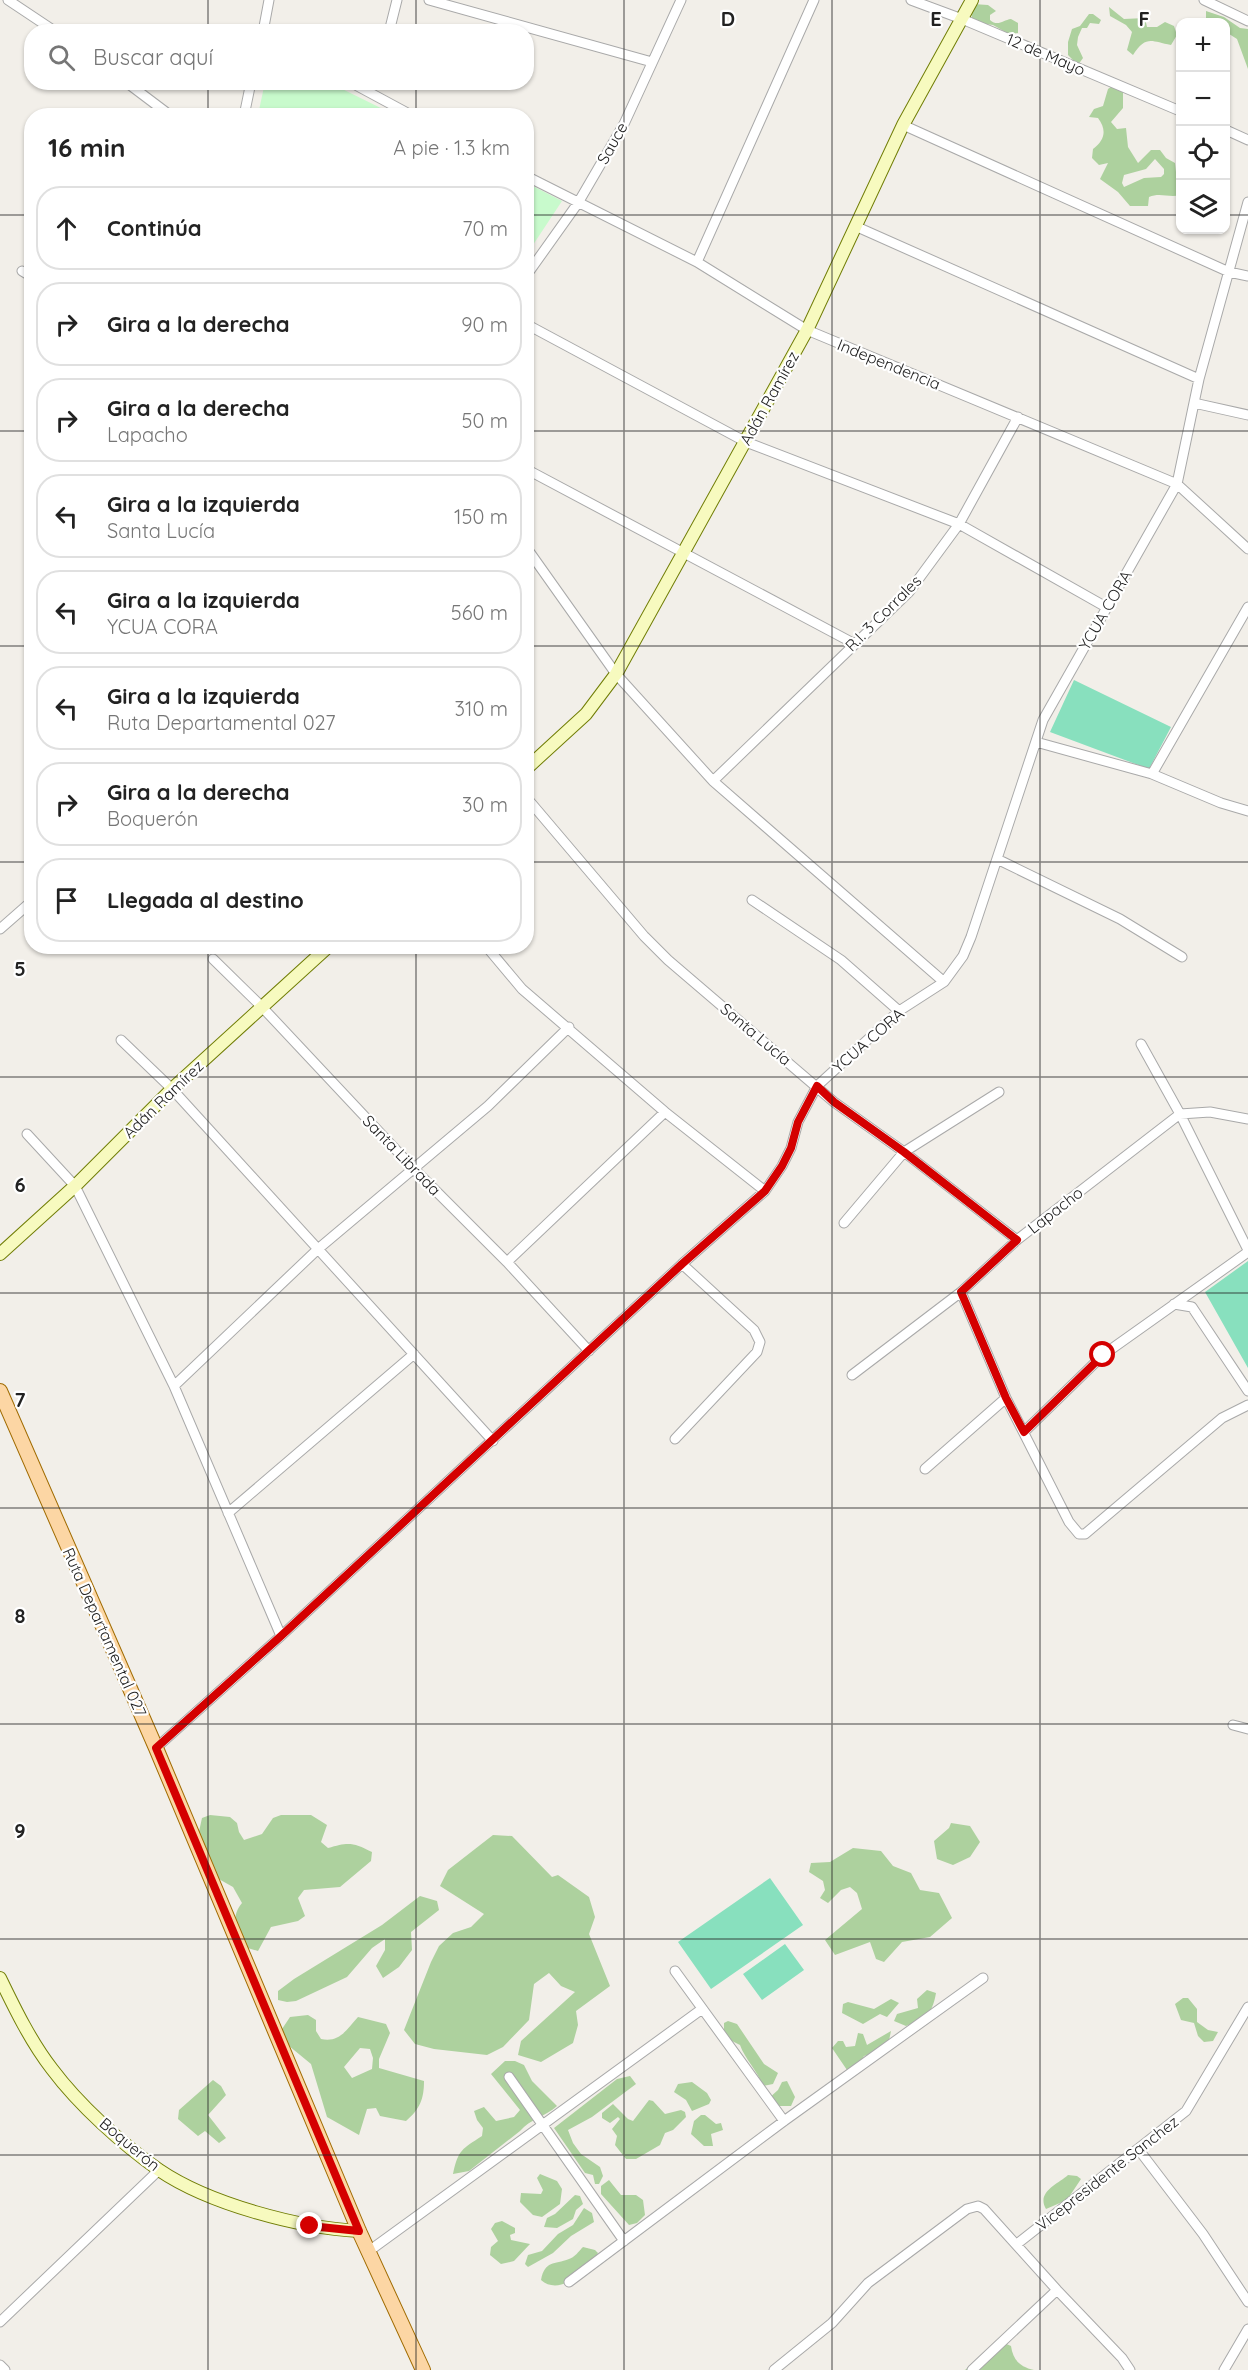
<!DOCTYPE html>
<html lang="es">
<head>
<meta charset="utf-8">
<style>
  body { margin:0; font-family:Quicksand,sans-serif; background:#f2f2f2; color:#222 }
  .controls { position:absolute; right:18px; top:18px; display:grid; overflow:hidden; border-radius:12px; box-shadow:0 2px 4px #0004 }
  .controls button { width:54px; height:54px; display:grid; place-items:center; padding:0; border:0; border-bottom:2px solid #e0e0e0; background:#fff; color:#222; font:30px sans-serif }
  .stop { position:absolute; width:18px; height:18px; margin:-14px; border:4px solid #d40000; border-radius:50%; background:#fff }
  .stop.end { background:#d40000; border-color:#fff; box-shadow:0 2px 6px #0008 }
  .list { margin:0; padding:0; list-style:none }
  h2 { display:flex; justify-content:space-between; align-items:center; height:78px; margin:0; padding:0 24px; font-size:26px }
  h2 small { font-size:20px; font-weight:400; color:#767676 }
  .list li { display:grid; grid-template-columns:39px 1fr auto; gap:18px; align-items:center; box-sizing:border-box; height:84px; margin:0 12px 12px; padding:0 12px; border:2px solid #e0e0e0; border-radius:24px }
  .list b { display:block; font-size:22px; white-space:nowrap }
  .list p { margin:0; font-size:20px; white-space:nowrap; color:#767676 }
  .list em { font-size:20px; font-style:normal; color:#767676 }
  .icon { flex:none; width:33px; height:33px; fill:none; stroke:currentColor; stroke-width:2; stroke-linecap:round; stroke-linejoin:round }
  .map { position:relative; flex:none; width:1248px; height:2370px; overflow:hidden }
  .search { position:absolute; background:#fff; box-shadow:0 2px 4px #0004; left:24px; top:24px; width:510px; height:66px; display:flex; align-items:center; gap:15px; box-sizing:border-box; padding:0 21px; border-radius:24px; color:#767676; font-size:22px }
  .panel { position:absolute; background:#fff; box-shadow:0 2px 4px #0004; left:24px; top:108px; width:510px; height:846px; border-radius:24px }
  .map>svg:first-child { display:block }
  .forest { fill:#add19e; fill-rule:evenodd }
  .park { fill:#c8facc }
  .pitch { fill:#88e0be }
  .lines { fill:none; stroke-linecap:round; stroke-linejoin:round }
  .street-casing { stroke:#a9a9a9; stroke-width:11 }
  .secondary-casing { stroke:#707d05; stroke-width:14 }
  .primary-casing { stroke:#a06b00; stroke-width:16 }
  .street { stroke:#fff; stroke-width:9 }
  .secondary { stroke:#f7fabf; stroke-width:12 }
  .primary { stroke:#fcd6a4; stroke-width:14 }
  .route { stroke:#d40000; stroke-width:8 }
  .grid { fill:none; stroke:#222; stroke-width:1.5; stroke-opacity:0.55 }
  .labels { text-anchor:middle; stroke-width:4.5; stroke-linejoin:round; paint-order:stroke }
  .street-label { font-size:16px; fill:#222; stroke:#fff }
  .grid-label { font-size:20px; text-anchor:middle; font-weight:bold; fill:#222; stroke:#fff; stroke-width:4.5; stroke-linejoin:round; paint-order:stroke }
</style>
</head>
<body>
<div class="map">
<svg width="1248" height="2370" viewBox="0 0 1248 2370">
  <rect width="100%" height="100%" fill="#f2efe9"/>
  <path class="forest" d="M 973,4 L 988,5 L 996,11 L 990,15 L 990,20 C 998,27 1003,20 1011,19 L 1018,23 L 1018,33 L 1009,34 L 993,25 L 973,22 L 971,13 Z
    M 1109,7 L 1124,19 L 1145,18 L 1147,27 L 1157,27 L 1165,22 L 1174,26 L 1177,35 L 1171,45 C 1151,41 1146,35 1133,55 L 1127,50 L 1132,32 L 1126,25 L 1110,16 Z
    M 1206,11 L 1224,17 L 1240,28 L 1248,29 L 1248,69 L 1237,39 L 1226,32 L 1226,22 L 1209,22 L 1206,20 Z
    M 1089,14 L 1093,14 L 1101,20 L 1099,24 L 1090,23 L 1087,28 L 1082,28 L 1078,37 L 1077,45 L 1083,58 L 1078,65 L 1068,55 L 1068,42 L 1072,29 L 1080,26 Z
    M 1116,83 L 1123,90 L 1123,108 L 1111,122 L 1117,129 L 1126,128 L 1128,147 L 1138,163 L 1151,150 L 1160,150 L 1166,158 L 1175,163 L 1176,172 L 1180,173 L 1180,195 C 1169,198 1160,192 1149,197 L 1148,206 L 1130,206 L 1118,192 L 1100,179 L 1108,163 L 1099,165 L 1092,158 L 1093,149 C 1105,140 1107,130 1098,118 L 1089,117 L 1094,109 L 1103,106 L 1108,89 ZM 1155,159 L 1164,169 L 1164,174 L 1161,177 L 1144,178 L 1124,187 L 1122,183 L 1124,175 L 1146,169 Z
    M 210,1815 L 230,1817 L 237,1823 L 239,1832 L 244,1840 L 262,1834 L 273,1818 L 281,1815 L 311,1815 L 327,1825 L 321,1842 L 328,1848 C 348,1842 353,1842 372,1852 L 371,1861 L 340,1887 L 304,1890 L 298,1898 L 305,1916 L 298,1921 L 271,1927 L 258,1951 L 241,1946 C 235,1930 231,1916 242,1903 L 233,1887 L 217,1878 L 198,1836 L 202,1818 Z
    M 951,1823 L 970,1826 L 980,1842 L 970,1857 L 953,1865 L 937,1859 L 934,1841 L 949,1828 Z
    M 493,1835 L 512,1836 L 552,1877 L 558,1875 L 589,1897 L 595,1917 L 589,1934 L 610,1986 L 576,2011 L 578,2025 L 573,2043 L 541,2062 L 518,2055 L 521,2041 L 575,1992 L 561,1986 L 549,1973 L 534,1984 L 529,2020 L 503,2047 L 487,2055 L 434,2049 L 415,2044 L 404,2030 L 431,1962 L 439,1946 L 453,1933 L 471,1927 L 484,1914 L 440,1886 L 448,1870 Z
    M 853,1848 L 881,1851 L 893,1866 L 911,1873 L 920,1890 L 939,1893 L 952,1918 L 930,1937 L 902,1942 L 884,1962 L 876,1959 L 870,1942 L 835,1955 L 825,1940 L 862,1909 L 857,1893 L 850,1887 L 841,1890 L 828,1903 L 820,1898 L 825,1890 L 823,1881 L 809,1872 L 811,1863 L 830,1862 Z
    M 420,1896 L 437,1901 L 439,1910 L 411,1932 L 412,1950 L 399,1967 L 383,1978 L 376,1966 L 385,1950 L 385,1939 L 372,1948 L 347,1977 L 296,2001 L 287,2002 L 278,2000 L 278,1991 L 294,1979 L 382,1925 Z
    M 927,1990 L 936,1993 C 932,2015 926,2018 906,2026 L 894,2021 L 897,2014 L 918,2008 L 917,1999 Z
    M 1183,1998 L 1188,1998 L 1197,2009 L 1197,2022 L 1208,2030 L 1218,2032 L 1213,2041 L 1204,2042 L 1198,2036 L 1194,2023 L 1181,2020 L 1175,2004 Z
    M 891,1999 L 899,2003 L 887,2017 L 880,2014 L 863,2024 L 842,2013 L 843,2004 L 848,2002 L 874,2009 Z
    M 308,2015 L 316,2020 L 316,2031 L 321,2039 C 340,2043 347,2029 358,2017 L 386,2024 L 390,2033 L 379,2059 L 379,2068 L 424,2081 C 424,2099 420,2109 406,2121 L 380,2116 L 376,2108 L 367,2109 L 359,2135 L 327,2117 L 311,2064 L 283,2041 L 280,2032 L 290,2017 ZM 360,2048 L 370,2049 L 373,2058 L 372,2069 L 352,2078 L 344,2067 Z
    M 728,2021 L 737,2024 L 764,2064 L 778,2073 L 773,2084 L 763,2086 C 757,2070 745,2059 740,2045 L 724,2037 L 724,2023 Z
    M 891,2031 L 887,2050 L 864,2056 L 859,2064 L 847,2070 L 832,2048 L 838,2041 L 843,2041 L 846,2047 L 855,2046 L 858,2033 L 863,2034 L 867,2045 Z
    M 505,2061 L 515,2061 L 524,2065 L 532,2081 L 557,2106 C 545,2117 530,2119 520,2131 L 469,2171 L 453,2174 C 458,2150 462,2149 482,2136 L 483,2128 L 477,2120 L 474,2111 L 484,2107 L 496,2121 L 514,2117 L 520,2110 L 491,2074 Z
    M 630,2076 L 636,2084 L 592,2117 L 568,2130 L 573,2143 L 581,2154 L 600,2167 L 603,2176 L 599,2184 L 595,2184 L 593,2175 L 585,2173 L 554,2128 L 617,2079 Z
    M 213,2080 L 221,2086 L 226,2095 L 208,2115 L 226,2138 L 219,2143 L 205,2131 L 198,2136 L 178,2119 L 179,2110 Z
    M 787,2081 L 795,2097 L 791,2106 L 773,2106 L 768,2099 L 778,2090 L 782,2082 Z
    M 692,2082 L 707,2093 L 711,2100 L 709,2104 L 692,2111 L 686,2100 L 674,2092 L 678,2084 Z
    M 649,2100 L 653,2101 L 665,2114 L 681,2110 L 685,2112 L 686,2117 L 673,2130 L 665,2133 L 660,2145 L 636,2159 L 626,2159 L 615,2145 L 617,2136 L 612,2129 L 620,2119 L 618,2117 L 610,2123 L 602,2118 L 602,2113 L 613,2104 L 628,2119 L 633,2121 Z
    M 701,2115 L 705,2115 L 716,2124 L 721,2123 L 723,2130 L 711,2134 L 713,2146 L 704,2146 L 691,2134 L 694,2121 Z
    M 540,2174 L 557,2181 L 562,2189 L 560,2204 L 542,2217 L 533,2215 L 520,2202 L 521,2193 L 541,2194 L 543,2190 L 537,2178 Z
    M 1068,2175 L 1077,2176 L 1081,2179 L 1067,2200 L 1046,2209 C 1036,2192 1058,2184 1068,2175 Z
    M 609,2180 L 621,2195 L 636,2195 L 643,2200 L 645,2215 L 637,2223 L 629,2225 L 601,2194 L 601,2186 Z
    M 575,2195 L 580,2196 L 583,2204 L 576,2210 L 573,2219 L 557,2228 L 544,2227 L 547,2218 L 555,2214 Z
    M 584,2208 L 592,2213 L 594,2222 L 571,2236 L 553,2253 L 528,2267 L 525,2264 L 528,2255 L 542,2251 L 558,2234 L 573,2225 Z
    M 502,2221 L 515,2228 L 515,2233 L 510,2235 L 511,2240 L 530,2244 L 514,2261 L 501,2264 L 490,2255 L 491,2247 L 498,2241 L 491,2229 L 495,2223 Z
    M 583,2247 L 595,2250 L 598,2253 C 589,2270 560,2297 541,2280 C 545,2260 554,2265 569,2259 C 574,2258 579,2251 583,2247 Z
    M 1002,2342 L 1011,2346 C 1013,2360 1020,2367 1034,2370 L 965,2370 L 986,2352 Z"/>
  <path class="park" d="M 265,82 L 330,83 L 395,115 L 258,115 Z
    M 527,183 L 562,201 L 527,254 Z"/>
  <path class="pitch" d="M 1074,680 L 1171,727 L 1149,769 L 1050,732 Z
    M 1248,1261 L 1248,1368 L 1205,1292 Z
    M 770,1878 L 803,1925 L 711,1989 L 678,1942 Z
    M 785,1944 L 804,1970 L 762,2000 L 743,1974 Z"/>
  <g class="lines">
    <g class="street-casing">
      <path id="street" d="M 8,0 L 56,32
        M 429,0 L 652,62
        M 911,0 L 962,19 L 1180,111
        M 1204,0 L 1248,21
        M 263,32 L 269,0
        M 389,32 L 397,0
        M 126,82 L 171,116
        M 350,82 L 413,116
        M 244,116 L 251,82
        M 903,125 L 1229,272 L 1248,276
        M 1226,130 L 1248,140
        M 526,176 L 697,262 L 807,330 L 1177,484 L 1248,549
        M 855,226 L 1199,379
        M 697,262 L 814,0
        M 22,271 L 32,277
        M 526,276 L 578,203 L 624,124 L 681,0
        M 526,324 L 746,442 L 959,524 L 1106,607
        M 1194,403 L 1248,415
        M 526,469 L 853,643
        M 526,547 L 616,674 L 713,781 L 944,982
        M 1036,742 L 1152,774 L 1221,803 L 1248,811
        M 1152,774 L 1248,607
        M 713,781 L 909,592 L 959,524 L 1018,417
        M 526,797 L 644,936 L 668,960 L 834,1102 L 904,1152 L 1017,1240
        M 997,859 L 1120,919 L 1182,957
        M 752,900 L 841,960 L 899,1011
        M 0,929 L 32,901
        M 486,946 L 522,989 L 665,1112 L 765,1191
        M 213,959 L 262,1007 L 414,1169 L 507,1262 L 589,1351
        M 121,1040 L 172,1089 L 493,1441
        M 1141,1044 L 1180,1114 L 1248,1250
        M 27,1134 L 75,1186 L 174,1386 L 281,1636
        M 844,1223 L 904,1152 L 999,1092
        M 507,1262 L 665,1112
        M 961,1292 L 1006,1398 L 1069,1522 L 1079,1534 L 1085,1534 L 1222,1418 L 1248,1405
        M 1174,1304 L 1192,1307 L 1248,1391
        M 852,1375 L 961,1292 L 1017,1240 L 1180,1114 L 1210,1112 L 1248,1119
        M 174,1386 L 318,1249 L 488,1106 L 569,1027
        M 1024,1432 L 1103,1355 L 1248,1252
        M 675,1439 L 757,1352 L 760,1342 L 754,1330 L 682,1264
        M 925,1469 L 1006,1398
        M 228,1513 L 414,1354
        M 1233,1725 L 1248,1729
        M 156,1748 L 281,1636 L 682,1264 L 765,1191 L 782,1166 L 791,1148 L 798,1122 L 817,1086 L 899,1011 L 944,982 L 963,956 L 971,937 L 1043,720 L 1177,484 L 1199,379 L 1248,202
        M 675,1971 L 784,2121
        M 509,2077 L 624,2241
        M 1139,2150 L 1203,2234 L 1248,2302
        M 1017,2244 L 1186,2111 L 1248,2007
        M 369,2251 L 702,2009
        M 569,2282 L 784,2121 L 983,1978
        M 0,2322 L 159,2170
        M 0,2365 L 5,2370
        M 774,2370 L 832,2323 L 868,2283 L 967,2209 L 978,2206 L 984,2209 L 1057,2290 L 1122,2358 L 1130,2370
        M 972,2370 L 1057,2290
        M 1224,2370 L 1248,2329"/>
    </g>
    <g class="secondary-casing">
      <path id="secondary" d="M 526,769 L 586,714 L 616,674 L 807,330 L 903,125 L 972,0
        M 0,1254 L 75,1186 L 172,1089 L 329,946
        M 0,1978 C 15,2009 31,2042 52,2069 C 79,2105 122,2144 159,2170 C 209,2204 299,2228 359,2231"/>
    </g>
    <g class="primary-casing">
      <path id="primary" d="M 0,1391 L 156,1748 L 359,2231 L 423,2370"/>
    </g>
    <use href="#street" class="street"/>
    <use href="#secondary" class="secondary"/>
    <use href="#primary" class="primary"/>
  </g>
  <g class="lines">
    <path class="route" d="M 310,2226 L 359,2231 L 156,1748 L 281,1636 L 682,1264 L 765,1191 L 782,1166 L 791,1148 L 798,1122 L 817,1086 L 834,1102 L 904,1152 L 1017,1240 L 961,1292 L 1006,1398 L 1024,1432 L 1103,1355"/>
  </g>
  <path class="grid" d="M 208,0 L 208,32M 416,0 L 416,32M 624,0 L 624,2370M 832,0 L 832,2370M 1040,0 L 1040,2370M 208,82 L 208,116M 416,82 L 416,116M 0,215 L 32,215M 526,215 L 1180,215M 1226,215 L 1248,215M 0,431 L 32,431M 526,431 L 1248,431M 0,646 L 32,646M 526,646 L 1248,646M 0,862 L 32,862M 526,862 L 1248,862M 208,946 L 208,2370M 416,946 L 416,2370M 0,1077 L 1248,1077M 0,1293 L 1248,1293M 0,1508 L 1248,1508M 0,1724 L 1248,1724M 0,1939 L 1248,1939M 0,2155 L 1248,2155"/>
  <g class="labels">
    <g class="street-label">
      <text transform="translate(1046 54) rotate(23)" y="6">12 de Mayo</text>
      <text transform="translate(612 143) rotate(-61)" y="6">Sauce</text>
      <text transform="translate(889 364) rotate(22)" y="6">Independencia</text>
      <text transform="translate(769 398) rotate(-61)" y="6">Adán Ramírez</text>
      <text transform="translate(1105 610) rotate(-60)" y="6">YCUA CORA</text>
      <text transform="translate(883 613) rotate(-45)" y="6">R.I. 3 Corrales</text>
      <text transform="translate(756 1034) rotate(40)" y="6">Santa Lucía</text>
      <text transform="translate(868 1040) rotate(-41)" y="6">YCUA CORA</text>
      <text transform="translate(163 1099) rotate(-44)" y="6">Adán Ramírez</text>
      <text transform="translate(402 1155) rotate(46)" y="6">Santa Librada</text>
      <text transform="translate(1055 1210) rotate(-38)" y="6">Lapacho</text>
      <text transform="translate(105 1632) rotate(66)" y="6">Ruta Departamental 027</text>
      <text transform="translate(130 2144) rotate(40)" y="6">Boquerón</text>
      <text transform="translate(1107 2173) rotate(-38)" y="6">Vicepresidente Sanchez</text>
    </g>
  </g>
  <g class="grid-label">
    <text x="728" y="26">D</text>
    <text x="936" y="26">E</text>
    <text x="1144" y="26">F</text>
    <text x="20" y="976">5</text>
    <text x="20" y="1192">6</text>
    <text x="20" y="1407">7</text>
    <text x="20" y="1623">8</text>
    <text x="20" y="1838">9</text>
  </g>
</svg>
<div class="controls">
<button>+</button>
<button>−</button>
<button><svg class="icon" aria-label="locate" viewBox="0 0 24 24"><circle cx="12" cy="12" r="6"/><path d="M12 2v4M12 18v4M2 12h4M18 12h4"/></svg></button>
<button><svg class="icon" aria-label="layers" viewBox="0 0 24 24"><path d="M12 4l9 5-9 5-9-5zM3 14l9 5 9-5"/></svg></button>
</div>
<div class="stop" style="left:1103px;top:1355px"></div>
<div class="stop end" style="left:310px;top:2226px"></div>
<div class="search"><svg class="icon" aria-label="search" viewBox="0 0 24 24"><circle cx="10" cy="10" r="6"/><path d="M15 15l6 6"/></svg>Buscar aquí</div>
<section class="panel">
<h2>16 min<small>A pie · 1.3 km</small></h2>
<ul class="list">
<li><svg class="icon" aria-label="ahead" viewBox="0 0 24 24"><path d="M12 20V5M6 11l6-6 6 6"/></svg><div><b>Continúa</b></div><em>70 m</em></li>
<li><svg class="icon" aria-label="right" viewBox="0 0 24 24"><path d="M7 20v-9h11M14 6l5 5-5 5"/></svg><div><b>Gira a la derecha</b></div><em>90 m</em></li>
<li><svg class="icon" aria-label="right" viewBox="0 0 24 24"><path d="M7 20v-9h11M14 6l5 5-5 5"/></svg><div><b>Gira a la derecha</b><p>Lapacho</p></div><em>50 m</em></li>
<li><svg class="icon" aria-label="left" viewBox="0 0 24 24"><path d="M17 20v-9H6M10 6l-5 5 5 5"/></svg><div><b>Gira a la izquierda</b><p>Santa Lucía</p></div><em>150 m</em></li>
<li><svg class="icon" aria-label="left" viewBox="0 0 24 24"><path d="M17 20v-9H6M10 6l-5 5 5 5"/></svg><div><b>Gira a la izquierda</b><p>YCUA CORA</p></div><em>560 m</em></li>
<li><svg class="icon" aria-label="left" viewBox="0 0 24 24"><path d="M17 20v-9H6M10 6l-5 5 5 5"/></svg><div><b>Gira a la izquierda</b><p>Ruta Departamental 027</p></div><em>310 m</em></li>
<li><svg class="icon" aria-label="right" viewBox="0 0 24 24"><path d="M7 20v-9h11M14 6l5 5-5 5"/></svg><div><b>Gira a la derecha</b><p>Boquerón</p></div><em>30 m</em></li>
<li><svg class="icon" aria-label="arrive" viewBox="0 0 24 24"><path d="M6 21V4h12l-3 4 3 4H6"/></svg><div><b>Llegada al destino</b></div></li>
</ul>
</section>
</div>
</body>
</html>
